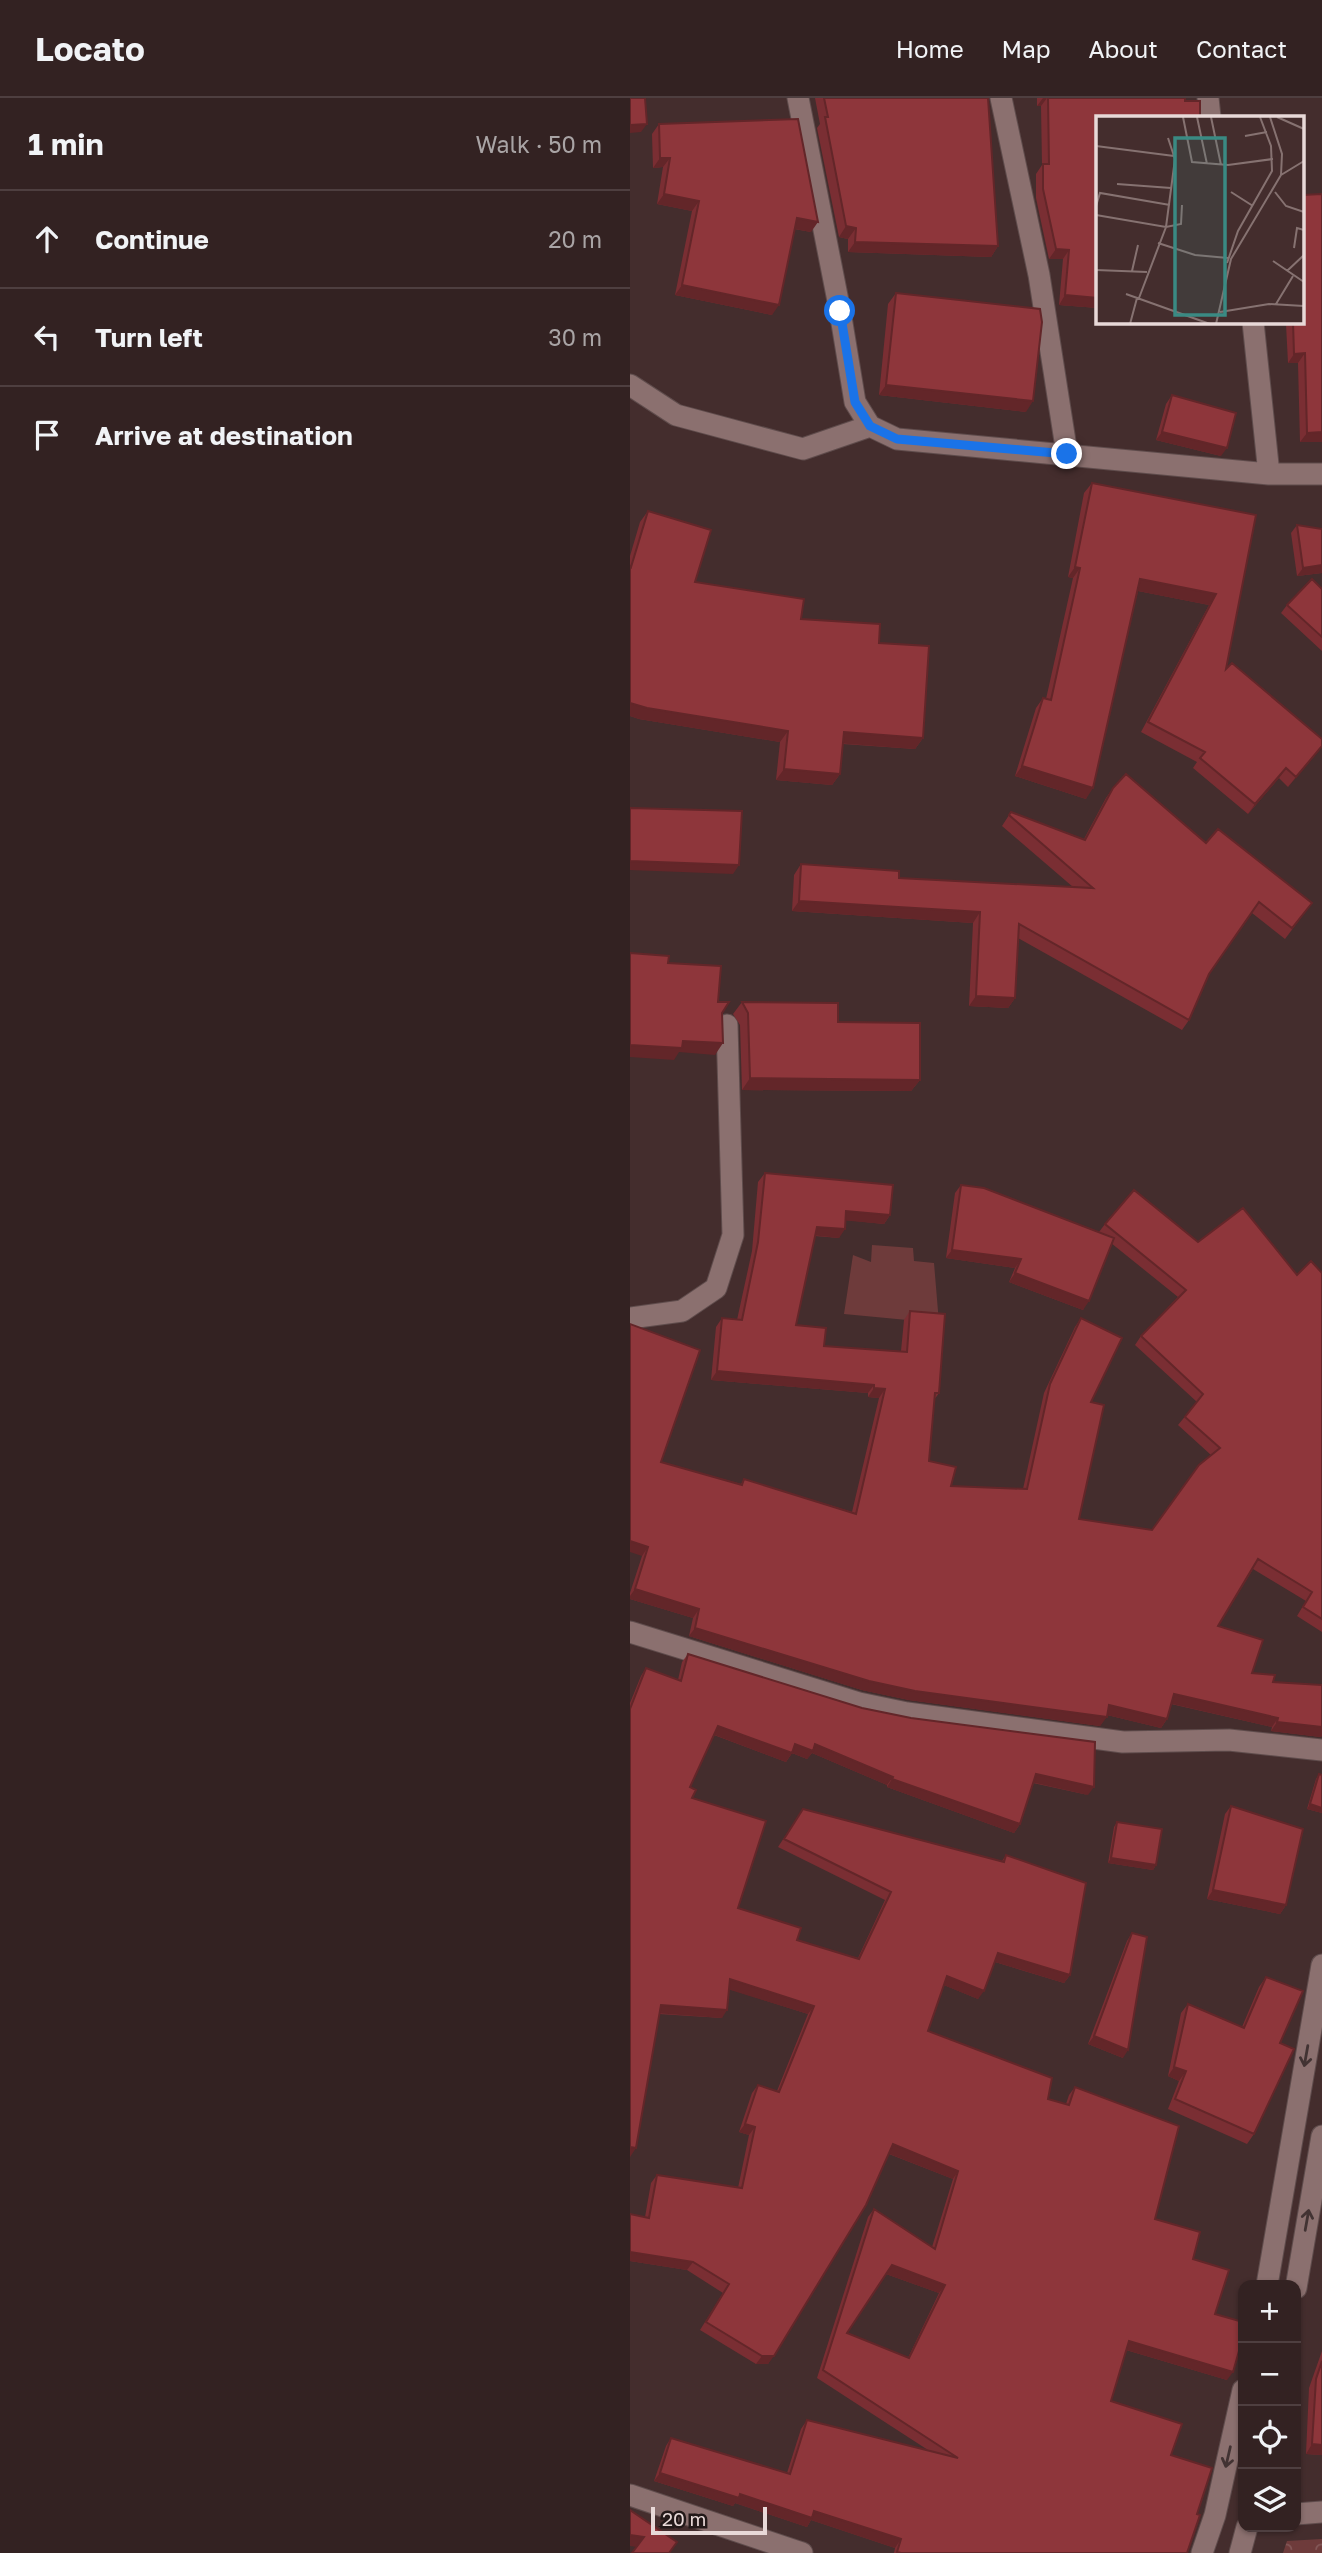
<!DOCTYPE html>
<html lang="en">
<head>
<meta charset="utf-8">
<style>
  body { margin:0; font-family:"Golos Text",sans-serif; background:#3b2a2a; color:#f1f3f6 }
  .controls { position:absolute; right:21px; bottom:21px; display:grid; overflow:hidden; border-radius:14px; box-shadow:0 2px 5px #0004 }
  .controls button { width:63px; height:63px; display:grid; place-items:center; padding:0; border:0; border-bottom:2px solid #4e3f40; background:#322; color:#f1f3f6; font:35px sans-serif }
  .scale { position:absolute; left:21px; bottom:18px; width:116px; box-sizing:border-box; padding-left:7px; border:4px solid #e8d9d8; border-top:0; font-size:19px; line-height:24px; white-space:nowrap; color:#e8d9d8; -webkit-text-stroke:5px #231919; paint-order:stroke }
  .stop { position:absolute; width:21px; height:21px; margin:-16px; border:5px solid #1a73e8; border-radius:50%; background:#fff }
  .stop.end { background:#1a73e8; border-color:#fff; box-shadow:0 2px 7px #0008 }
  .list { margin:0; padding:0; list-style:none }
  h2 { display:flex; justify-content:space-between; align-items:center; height:91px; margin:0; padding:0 28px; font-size:30px }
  h2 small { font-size:23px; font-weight:400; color:#a9a4a5 }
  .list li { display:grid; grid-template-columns:46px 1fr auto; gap:21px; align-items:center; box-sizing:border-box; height:98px; padding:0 28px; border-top:2px solid #4e3f40 }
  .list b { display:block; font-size:26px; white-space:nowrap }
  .list em { font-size:23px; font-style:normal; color:#a9a4a5 }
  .icon { flex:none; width:38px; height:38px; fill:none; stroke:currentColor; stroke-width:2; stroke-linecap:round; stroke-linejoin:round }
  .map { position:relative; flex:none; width:692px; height:2455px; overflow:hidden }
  header { display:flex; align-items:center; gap:42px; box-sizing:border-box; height:98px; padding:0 35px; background:#322; border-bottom:2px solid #4e3f40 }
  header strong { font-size:33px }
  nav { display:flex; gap:38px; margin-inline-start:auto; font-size:24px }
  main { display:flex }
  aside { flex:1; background:#322 }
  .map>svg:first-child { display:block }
  .green { fill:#6e3b3b }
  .forest { fill:url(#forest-crowns) }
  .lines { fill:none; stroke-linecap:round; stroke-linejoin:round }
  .minor-casing { stroke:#5f4c4c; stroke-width:23 }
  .tertiary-casing { stroke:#5f4c4c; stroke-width:23 }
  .minor { stroke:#8b706f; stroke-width:21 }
  .tertiary { stroke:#8b706f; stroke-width:21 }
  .wall { fill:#7a2e33; fill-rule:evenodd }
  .shaded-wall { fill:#632629 }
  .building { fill:#8e363b; stroke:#632629; stroke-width:2; fill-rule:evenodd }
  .oneway { stroke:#423333 }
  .route { stroke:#1a73e8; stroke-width:9 }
  .inset-road { fill:none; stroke:#867271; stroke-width:2 }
  .view { fill:#3a8a83; fill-opacity:0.15; stroke:#3a8a83; stroke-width:3.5 }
  .inset-edge { fill:none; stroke:#e8d9d8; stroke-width:3.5 }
</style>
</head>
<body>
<header>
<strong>Locato</strong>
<nav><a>Home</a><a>Map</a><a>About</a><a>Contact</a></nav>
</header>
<main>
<aside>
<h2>1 min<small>Walk · 50 m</small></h2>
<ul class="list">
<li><svg class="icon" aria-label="ahead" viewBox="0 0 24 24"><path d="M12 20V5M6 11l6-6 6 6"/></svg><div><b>Continue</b></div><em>20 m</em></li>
<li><svg class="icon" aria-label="left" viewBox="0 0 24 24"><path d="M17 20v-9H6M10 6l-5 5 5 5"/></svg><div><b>Turn left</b></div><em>30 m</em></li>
<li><svg class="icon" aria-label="arrive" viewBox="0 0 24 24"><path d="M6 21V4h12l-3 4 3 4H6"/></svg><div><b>Arrive at destination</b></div></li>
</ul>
</aside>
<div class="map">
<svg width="692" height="2455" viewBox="0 0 692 2455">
  <defs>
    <pattern id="forest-crowns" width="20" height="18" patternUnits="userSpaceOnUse" patternTransform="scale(1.75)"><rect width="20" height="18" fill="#6e3b3b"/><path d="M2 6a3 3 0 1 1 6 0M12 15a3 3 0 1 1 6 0" fill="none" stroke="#835757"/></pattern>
  </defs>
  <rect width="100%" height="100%" fill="#442d2d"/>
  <path class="green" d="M 242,1147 L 283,1150 L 284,1163 L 304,1165 L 309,1225 L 214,1216 L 223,1157 L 241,1164 Z"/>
  <path class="forest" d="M 692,2441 L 692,2455 L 653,2455 L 657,2443 Z"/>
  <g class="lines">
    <g class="minor-casing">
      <path id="minor" d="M 168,0 L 210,213 L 225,304 L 240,328 L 267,341 L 639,376 L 692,376
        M 371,0 L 409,177 L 437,356
        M 578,0 L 580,19
        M 623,224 L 639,376
        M 0,287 L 46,317 L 173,351 L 240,328
        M 0,1220 L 52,1213 L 86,1190 L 103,1137 L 97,927
        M 0,1534 L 229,1605 L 277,1615 L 493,1644 L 599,1642 L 692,1652
        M 0,2397 L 172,2455
        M 666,2416 L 692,2414"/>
    </g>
    <g class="tertiary-casing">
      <path id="tertiary" d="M 637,2187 L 692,1867
        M 666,2190 L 692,2038
        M 572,2455 L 585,2417 L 613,2292
        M 610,2455 L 617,2429"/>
    </g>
    <use href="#minor" class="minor"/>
    <use href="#tertiary" class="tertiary"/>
  </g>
  <path class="wall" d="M 185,0 L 358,0 L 368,148 L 361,159 L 218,154 L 218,141 L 209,139 L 187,30 L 190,26 Z
    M 407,0 L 555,0 L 468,19 L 468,210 L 429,207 L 433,161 L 419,161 L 406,100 L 406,76 L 412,67 L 411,8 L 407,8 Z
    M 29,26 L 181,134 L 164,131 L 142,217 L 45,197 L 62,113 L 27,106 L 33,69 L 23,70 L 22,36 Z
    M 266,195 L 396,314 L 249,297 L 258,206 Z
    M 636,224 L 673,224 L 692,344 L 670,344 L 668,265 L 658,265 L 656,226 Z
    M 542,297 L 591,358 L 526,342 L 536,306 Z
    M 462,385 L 626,417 L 596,571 L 692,648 L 658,689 L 649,680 L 618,716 L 563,670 L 567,664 L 511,634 L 579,507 L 508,493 L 456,701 L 385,678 L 406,610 L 413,600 L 416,601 L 443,480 L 438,479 L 454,395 Z
    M 18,413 L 65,484 L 171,521 L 249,545 L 293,640 L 285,651 L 213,646 L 210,676 L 202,687 L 146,682 L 150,644 L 9,621 L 0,618 L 0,458 L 10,424 Z
    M 667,427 L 692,475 L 667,478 L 661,435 Z
    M 692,491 L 692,553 L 651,515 L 657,507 Z
    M 483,690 L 576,745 L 682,805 L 655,841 L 622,815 L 579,876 L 559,922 L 552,932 L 388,840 L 385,900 L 378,910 L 339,908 L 343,825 L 162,813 L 164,777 L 171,766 L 269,780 L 443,789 L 372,728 L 381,714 L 454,741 L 476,700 Z
    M 112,904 L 208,924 L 290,982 L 281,993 L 112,992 L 110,927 L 103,916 Z
    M 135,1075 L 260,1117 L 254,1126 L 216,1122 L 209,1140 L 185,1138 L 166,1227 L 194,1248 L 271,1253 L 274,1222 L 280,1213 L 309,1295 L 304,1302 L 299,1363 L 321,1388 L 393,1391 L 414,1295 L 445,1229 L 451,1220 L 461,1304 L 449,1421 L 522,1432 L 581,1357 L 548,1327 L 567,1304 L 505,1247 L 511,1238 L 548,1199 L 481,1145 L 453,1212 L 379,1184 L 385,1170 L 316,1160 L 325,1095 L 331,1087 L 469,1134 L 475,1126 L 568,1144 L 667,1177 L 692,1175 L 692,1534 L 667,1518 L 676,1503 L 623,1471 L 588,1528 L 622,1575 L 643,1584 L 692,1587 L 692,1637 L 691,1639 L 641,1633 L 642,1629 L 541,1606 L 537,1621 L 531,1630 L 477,1617 L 470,1628 L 279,1602 L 232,1592 L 59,1538 L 63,1520 L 0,1501 L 0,1495 L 12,1458 L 31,1364 L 111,1386 L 114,1381 L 222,1414 L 249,1300 L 238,1299 L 238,1295 L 81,1282 L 86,1229 L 92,1220 L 107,1222 L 122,1153 L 128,1084 Z
    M 58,1556 L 458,1697 L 403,1685 L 390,1726 L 384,1735 L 257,1689 L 257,1687 L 182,1655 L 177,1661 L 162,1655 L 156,1664 L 84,1637 L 60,1689 L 62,1700 L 108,1810 L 167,1842 L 228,1860 L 255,1802 L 148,1749 L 173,1711 L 372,1763 L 376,1757 L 440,1877 L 434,1885 L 365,1864 L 348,1901 L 314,1887 L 298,1933 L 418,2001 L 436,2006 L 439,1997 L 445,1989 L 525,2121 L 563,2161 L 585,2216 L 597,2282 L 496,2252 L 481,2303 L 541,2357 L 567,2416 L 557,2455 L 264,2455 L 265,2450 L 181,2422 L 177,2429 L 105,2405 L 103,2408 L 24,2383 L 36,2348 L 41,2340 L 157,2375 L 171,2331 L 177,2322 L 298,2352 L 187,2280 L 238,2119 L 244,2111 L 302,2149 L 323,2081 L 259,2056 L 138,2266 L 126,2266 L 70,2232 L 93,2195 L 57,2172 L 0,2163 L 0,2116 L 15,2119 L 21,2085 L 27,2077 L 108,2090 L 119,2037 L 109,2034 L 122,1995 L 128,1987 L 147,1993 L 178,1916 L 99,1891 L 92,1920 L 29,1916 L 0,2059 L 0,1605 L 11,1578 L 16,1570 L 48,1582 L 52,1564 ZM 256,2176 L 309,2195 L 278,2260 L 217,2235 Z
    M 689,1676 L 692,1677 L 692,1715 L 677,1711 L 686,1681 Z
    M 601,1708 L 656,1807 L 650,1816 L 577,1801 L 595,1716 Z
    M 487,1724 L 526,1767 L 523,1772 L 478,1765 L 484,1729 Z
    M 502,1835 L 493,1960 L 458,1946 L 497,1843 Z
    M 636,1879 L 650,1945 L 624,2036 L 617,2046 L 538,2011 L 549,1983 L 538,1978 L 551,1915 L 558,1906 L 612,1929 L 629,1889 Z
    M 692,2253 L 692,2357 L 676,2356 L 679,2290 Z"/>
  <path class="shaded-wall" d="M 413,0 L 417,0 L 411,8 L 407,8 Z
    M 17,26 L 11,34 L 0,35 L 0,27 Z
    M 30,60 L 40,60 L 33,69 L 23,70 Z
    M 34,96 L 69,103 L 62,113 L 27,106 Z
    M 167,120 L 188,124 L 181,134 L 160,130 Z
    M 216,128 L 226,130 L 218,141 L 209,139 Z
    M 225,144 L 368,148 L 361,159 L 218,154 Z
    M 426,151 L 439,152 L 433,161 L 419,161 Z
    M 52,187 L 149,207 L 142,217 L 45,197 Z
    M 435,197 L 468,200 L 468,210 L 429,207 Z
    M 636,224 L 657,224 L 656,226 Z
    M 675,255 L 668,265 L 658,265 L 664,256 Z
    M 256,287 L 403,303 L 396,314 L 249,297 Z
    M 532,334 L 597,350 L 591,358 L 526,342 Z
    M 692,334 L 692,344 L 670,344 L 677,335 Z
    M 692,467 L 692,475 L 667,478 L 673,470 Z
    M 445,469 L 450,470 L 443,480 L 438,479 Z
    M 510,481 L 586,496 L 579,507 L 503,492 Z
    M 0,605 L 158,633 L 150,644 L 9,621 L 0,618 Z
    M 214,634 L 293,640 L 285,651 L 206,645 Z
    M 692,648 L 688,654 L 658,689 L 666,679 Z
    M 392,668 L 463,690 L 456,701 L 385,678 Z
    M 656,670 L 649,680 L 618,716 L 625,706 Z
    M 154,671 L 210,676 L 202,687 L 146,682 Z
    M 0,763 L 109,767 L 103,776 L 0,772 Z
    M 169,803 L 350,814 L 343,825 L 162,813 Z
    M 346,898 L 385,900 L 378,910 L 339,908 Z
    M 53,943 L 93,945 L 85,957 L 49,954 L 44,962 L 0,959 L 0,947 Z
    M 120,980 L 290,982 L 281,993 L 112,992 Z
    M 216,1113 L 260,1117 L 254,1126 L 210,1122 Z
    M 187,1129 L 215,1131 L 209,1140 L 181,1137 Z
    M 322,1152 L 391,1161 L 385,1170 L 316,1160 Z
    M 385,1175 L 459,1203 L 453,1212 L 379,1184 Z
    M 87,1273 L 244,1287 L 238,1295 L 81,1282 Z
    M 244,1290 L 255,1291 L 249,1300 L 238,1299 Z
    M 0,1443 L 18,1449 L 12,1458 L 0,1454 Z
    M 5,1491 L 69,1511 L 63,1520 L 0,1501 L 0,1498 Z
    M 65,1530 L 477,1619 L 470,1628 L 279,1602 L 232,1592 L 59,1538 Z
    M 544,1596 L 648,1620 L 642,1629 L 538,1605 Z
    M 479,1607 L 537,1621 L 531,1630 L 473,1616 Z
    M 647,1624 L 692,1629 L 692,1637 L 691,1639 L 641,1633 Z
    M 88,1628 L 165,1646 L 185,1646 L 263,1679 L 257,1687 L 182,1655 L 177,1661 L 162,1655 L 156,1664 L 82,1636 Z
    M 406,1676 L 464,1689 L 458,1697 L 401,1684 Z
    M 262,1681 L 390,1726 L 384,1735 L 257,1689 Z
    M 680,1706 L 692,1710 L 692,1715 L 677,1711 Z
    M 481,1760 L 526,1767 L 523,1772 L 478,1765 Z
    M 583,1792 L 656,1807 L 650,1816 L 577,1801 Z
    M 368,1855 L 440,1877 L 434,1885 L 362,1863 Z
    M 317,1878 L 354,1893 L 348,1901 L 311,1886 Z
    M 100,1881 L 184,1908 L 178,1916 L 94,1890 Z
    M 31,1907 L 97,1912 L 92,1920 L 25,1915 Z
    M 464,1938 L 498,1952 L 493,1960 L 458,1946 Z
    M 544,1969 L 556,1973 L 549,1983 L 538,1978 Z
    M 115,2026 L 125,2029 L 119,2037 L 109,2034 Z
    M 263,2046 L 328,2073 L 323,2081 L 257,2055 Z
    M 0,2049 L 6,2050 L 0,2059 Z
    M 0,2154 L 63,2164 L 57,2172 L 0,2163 Z
    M 262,2167 L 315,2187 L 309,2195 L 256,2176 Z
    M 499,2243 L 603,2274 L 597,2282 L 493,2251 Z
    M 132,2258 L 144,2258 L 138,2266 L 126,2266 Z
    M 682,2346 L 692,2347 L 692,2357 L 676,2356 Z
    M 30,2375 L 110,2396 L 184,2413 L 271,2441 L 265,2450 L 181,2422 L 177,2429 L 105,2405 L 103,2408 L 24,2383 Z
    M 0,2437 L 14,2439 L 7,2449 L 0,2448 Z"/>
  <path class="building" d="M 0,0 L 15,0 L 17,26 L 0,27 Z
    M 194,0 L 358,0 L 368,148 L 225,144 L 226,130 L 216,128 L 195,19 L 198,19 Z
    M 418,0 L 555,0 L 555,3 L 570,3 L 570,19 L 468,19 L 468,200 L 435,197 L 439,152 L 426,151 L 413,91 L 413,66 L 419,66 Z
    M 168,21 L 188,124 L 167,120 L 149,207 L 52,187 L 69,103 L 34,96 L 40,60 L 30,60 L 29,26 Z
    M 692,96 L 692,334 L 677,335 L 675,255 L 664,256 L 663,224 L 673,224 L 673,97 Z
    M 266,195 L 410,211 L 412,224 L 403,303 L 256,287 Z
    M 542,297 L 606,315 L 597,350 L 532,334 Z
    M 462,385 L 626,417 L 596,571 L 602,565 L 692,641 L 692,648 L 666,679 L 656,670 L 625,706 L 570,660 L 575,654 L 518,624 L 586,496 L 510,481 L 463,690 L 392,668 L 413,600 L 421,602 L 450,470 L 445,469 Z
    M 18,413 L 81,432 L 65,484 L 174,501 L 171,521 L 250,526 L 249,545 L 299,548 L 293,640 L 214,634 L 210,676 L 154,671 L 158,633 L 17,610 L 0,605 L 0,468 L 1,469 Z
    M 667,427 L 692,431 L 692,467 L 673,470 Z
    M 682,481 L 692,491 L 692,539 L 657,507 Z
    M 496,676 L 576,745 L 588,731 L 682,805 L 662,830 L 629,804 L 579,876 L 559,922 L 389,826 L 385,900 L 346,898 L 350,814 L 169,803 L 171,766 L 269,773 L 269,780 L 463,790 L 379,717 L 381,714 L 455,742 L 483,690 Z
    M 0,710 L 112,713 L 109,767 L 0,763 Z
    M 0,855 L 39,858 L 38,865 L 91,868 L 88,904 L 99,904 L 92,915 L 93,945 L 53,943 L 52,950 L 0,947 Z
    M 112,904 L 208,905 L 208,924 L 290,925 L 290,982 L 120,980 L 118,915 Z
    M 135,1075 L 263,1087 L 260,1117 L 216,1113 L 215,1131 L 187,1129 L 166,1227 L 196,1230 L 194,1248 L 277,1254 L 280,1213 L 315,1216 L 309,1295 L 305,1295 L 299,1363 L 326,1369 L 321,1388 L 397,1391 L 420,1286 L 451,1220 L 492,1240 L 461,1304 L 474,1307 L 449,1421 L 522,1432 L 569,1367 L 590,1350 L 555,1319 L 573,1296 L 511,1238 L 556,1192 L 475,1126 L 504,1092 L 568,1144 L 613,1110 L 667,1177 L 681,1163 L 692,1175 L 692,1521 L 673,1509 L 682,1494 L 628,1461 L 588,1528 L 633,1542 L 622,1575 L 645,1577 L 643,1584 L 692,1587 L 692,1629 L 647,1624 L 648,1620 L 544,1596 L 537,1621 L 479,1607 L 477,1619 L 285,1593 L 239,1583 L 65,1530 L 69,1511 L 5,1491 L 18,1449 L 0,1443 L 0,1226 L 70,1252 L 31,1364 L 112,1387 L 114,1381 L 226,1416 L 255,1291 L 244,1290 L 244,1287 L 87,1273 L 92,1220 L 112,1222 L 128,1144 Z
    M 331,1087 L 354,1090 L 484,1140 L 459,1203 L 385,1175 L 391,1161 L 322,1152 Z
    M 58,1556 L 232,1610 L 281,1620 L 465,1644 L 464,1689 L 406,1676 L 390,1726 L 262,1681 L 263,1679 L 185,1646 L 183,1653 L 165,1646 L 162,1655 L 88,1628 L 60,1689 L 66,1692 L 62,1700 L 136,1723 L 108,1810 L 171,1830 L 167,1842 L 229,1861 L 261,1794 L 154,1741 L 173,1711 L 374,1764 L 376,1757 L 456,1785 L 440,1877 L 368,1855 L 354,1893 L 317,1878 L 298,1933 L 422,1980 L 418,2001 L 439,2007 L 445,1989 L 549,2028 L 525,2121 L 570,2134 L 563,2161 L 599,2172 L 585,2216 L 613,2224 L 613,2239 L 603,2274 L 499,2243 L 481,2303 L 552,2326 L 541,2357 L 582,2370 L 567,2416 L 570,2417 L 557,2455 L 271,2455 L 267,2454 L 271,2441 L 184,2413 L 182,2420 L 110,2396 L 109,2400 L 30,2375 L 41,2340 L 160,2376 L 177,2322 L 328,2360 L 193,2272 L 244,2111 L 305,2151 L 328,2073 L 263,2046 L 236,2107 L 144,2258 L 132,2258 L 76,2224 L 99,2186 L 63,2164 L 0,2154 L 0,2116 L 19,2120 L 27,2077 L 112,2090 L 125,2029 L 115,2026 L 128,1987 L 149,1994 L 184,1908 L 100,1881 L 97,1912 L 31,1907 L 6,2050 L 0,2049 L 0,1611 L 16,1570 L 51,1583 ZM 262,2167 L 315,2187 L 279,2260 L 217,2235 Z
    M 689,1676 L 692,1677 L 692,1710 L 680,1706 Z
    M 601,1708 L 673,1731 L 656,1807 L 583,1792 Z
    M 487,1724 L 532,1731 L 526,1767 L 481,1760 Z
    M 502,1835 L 517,1839 L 498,1952 L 464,1938 Z
    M 636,1879 L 673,1893 L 650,1945 L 664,1951 L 624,2036 L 545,2001 L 556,1973 L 544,1969 L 558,1906 L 614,1930 Z
    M 692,2263 L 692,2347 L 682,2346 L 686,2281 Z
    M 0,2412 L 47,2444 L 39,2455 L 2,2455 L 14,2439 L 0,2437 Z"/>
  <defs><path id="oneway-shaft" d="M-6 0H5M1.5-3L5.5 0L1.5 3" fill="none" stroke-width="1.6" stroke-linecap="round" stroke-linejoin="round" transform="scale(1.75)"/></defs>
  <g class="oneway">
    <use href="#oneway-shaft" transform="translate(676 1958) rotate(100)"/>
    <use href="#oneway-shaft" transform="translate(677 2122) rotate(-80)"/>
    <use href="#oneway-shaft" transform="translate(598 2359) rotate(103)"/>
  </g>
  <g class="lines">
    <path class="route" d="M 210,213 L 225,304 L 240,328 L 267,341 L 437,356"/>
  </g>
  <g transform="translate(466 18)">
    <rect width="208" height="208" fill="#442d2d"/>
    <path class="inset-road" d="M 87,1 L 96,46 L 132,49 L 177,43M 101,1 L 111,48M 115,1 L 125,49M 181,1 L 208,13M 149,20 L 171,16M 0,30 L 78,40M 185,59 L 208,45M 21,68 L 75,72M 135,76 L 157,90M 179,76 L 190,90 L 208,96M 0,90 L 4,77 L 74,89M 0,99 L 70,111 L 85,108 L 86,89M 62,127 L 99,139 L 132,142M 198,132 L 201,112 L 208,114M 177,145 L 208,166M 131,147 L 142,115 L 176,55 L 175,30 L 164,1M 0,154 L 51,156M 36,155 L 42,129M 191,155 L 208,139M 30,178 L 114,208M 43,182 L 70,111 L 79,43 L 72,22M 180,188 L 197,160M 124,196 L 173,188 L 208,190M 34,208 L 41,182M 120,208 L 135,143 L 185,59 L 186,38 L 174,1"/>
    <path class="view" d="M 79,22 L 129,22 L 129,199 L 79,199 Z"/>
    <rect width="208" height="208" class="inset-edge"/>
  </g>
</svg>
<div class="controls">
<button>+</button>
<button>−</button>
<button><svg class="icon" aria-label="locate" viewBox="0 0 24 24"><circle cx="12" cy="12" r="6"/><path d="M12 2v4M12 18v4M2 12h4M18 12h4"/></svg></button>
<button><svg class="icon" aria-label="layers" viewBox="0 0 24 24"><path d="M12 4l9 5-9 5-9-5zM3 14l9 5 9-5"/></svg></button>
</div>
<div class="scale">20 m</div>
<div class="stop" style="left:210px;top:213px"></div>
<div class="stop end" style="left:437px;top:356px"></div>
</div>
</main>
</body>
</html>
